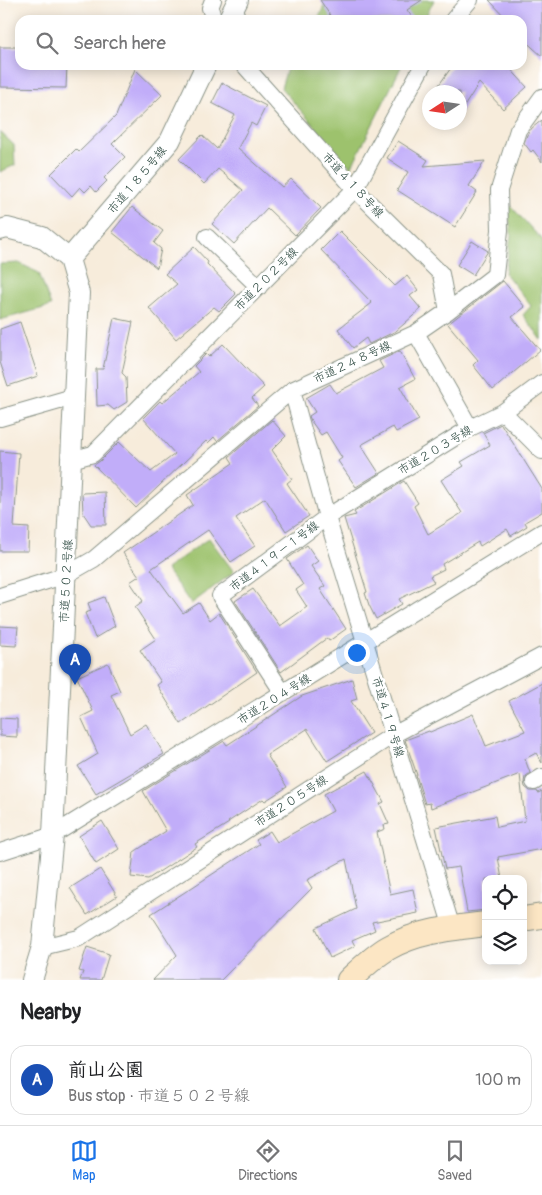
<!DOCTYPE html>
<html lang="en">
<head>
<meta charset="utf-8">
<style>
  body { margin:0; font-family:Pangolin,"Klee One",sans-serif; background:#f2f2f2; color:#202124 }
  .controls { position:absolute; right:15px; bottom:15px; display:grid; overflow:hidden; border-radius:10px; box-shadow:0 2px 12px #0003 }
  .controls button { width:45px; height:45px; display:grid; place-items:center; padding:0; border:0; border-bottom:1px solid #e0e0e0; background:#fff; color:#202124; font:25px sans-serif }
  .compass { position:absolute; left:422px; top:85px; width:45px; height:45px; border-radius:50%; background:#fff; box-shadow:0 2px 12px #0003; rotate:258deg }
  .you { position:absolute; left:356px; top:652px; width:18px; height:18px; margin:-12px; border:4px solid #fff; border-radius:50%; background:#1a73e8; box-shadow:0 0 0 8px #1a73e833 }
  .badge { display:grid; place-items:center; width:32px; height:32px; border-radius:50%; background:#1a73e8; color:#fff; font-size:16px; font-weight:700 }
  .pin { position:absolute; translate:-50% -41px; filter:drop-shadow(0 1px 2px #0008) }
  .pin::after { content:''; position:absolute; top:26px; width:18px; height:15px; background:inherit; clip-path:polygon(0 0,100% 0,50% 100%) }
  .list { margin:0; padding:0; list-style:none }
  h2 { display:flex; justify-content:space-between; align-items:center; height:65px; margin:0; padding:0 20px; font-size:21px }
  h2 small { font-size:16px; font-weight:400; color:#757577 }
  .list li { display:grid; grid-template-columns:32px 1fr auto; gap:15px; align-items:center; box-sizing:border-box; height:70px; margin:0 10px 10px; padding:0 10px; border:1px solid #e0e0e0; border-radius:15px }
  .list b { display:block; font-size:19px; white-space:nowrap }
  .list p { margin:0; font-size:16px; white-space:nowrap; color:#757577 }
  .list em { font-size:16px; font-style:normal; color:#757577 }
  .icon { flex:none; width:28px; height:28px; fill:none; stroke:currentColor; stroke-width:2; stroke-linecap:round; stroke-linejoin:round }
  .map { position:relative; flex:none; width:542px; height:980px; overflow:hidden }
  .search { position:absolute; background:#fff; box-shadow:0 2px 12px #0003; left:15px; right:15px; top:15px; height:55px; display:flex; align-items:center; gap:12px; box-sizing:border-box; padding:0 18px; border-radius:15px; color:#757577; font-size:19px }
  .sheet { height:145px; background:#fff }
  nav { display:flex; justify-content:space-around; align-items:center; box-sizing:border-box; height:70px; border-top:1px solid #e0e0e0; background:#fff; font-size:14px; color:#757577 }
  nav a { display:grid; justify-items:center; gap:2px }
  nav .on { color:#1a73e8 }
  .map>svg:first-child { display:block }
  .green { fill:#9dc26d; stroke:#5e8050 }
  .building { fill:#c1adf9 }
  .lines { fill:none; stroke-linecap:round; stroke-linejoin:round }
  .minor-casing { stroke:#8b9488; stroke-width:18 }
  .tertiary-casing { stroke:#8b9488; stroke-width:22 }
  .secondary-casing { stroke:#8b9488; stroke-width:26 }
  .minor { stroke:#fff; stroke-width:16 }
  .tertiary { stroke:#fff; stroke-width:20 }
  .secondary { stroke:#fce6c4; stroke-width:24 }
  .labels { text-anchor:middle; stroke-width:5; stroke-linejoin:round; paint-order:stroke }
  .street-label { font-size:12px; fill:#1f3d34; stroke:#fff }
</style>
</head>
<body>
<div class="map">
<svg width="542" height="980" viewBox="0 0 542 980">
  <rect width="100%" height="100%" fill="#fff"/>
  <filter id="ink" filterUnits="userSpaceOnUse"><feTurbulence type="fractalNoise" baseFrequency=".02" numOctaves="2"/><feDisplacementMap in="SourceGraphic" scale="10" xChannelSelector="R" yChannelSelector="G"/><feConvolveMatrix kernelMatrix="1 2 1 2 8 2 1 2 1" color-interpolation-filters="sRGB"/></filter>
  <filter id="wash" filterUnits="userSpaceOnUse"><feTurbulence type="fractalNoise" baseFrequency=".0096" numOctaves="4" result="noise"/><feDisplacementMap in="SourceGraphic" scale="20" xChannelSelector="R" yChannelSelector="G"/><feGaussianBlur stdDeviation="1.12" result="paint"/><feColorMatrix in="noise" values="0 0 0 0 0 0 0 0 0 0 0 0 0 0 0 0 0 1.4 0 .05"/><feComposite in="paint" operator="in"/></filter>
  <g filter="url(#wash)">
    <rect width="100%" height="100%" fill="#f7ecdb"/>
    <path class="green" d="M 325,0 L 434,0 L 424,20 L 316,20 L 322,12 Z
      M 288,65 L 402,65 L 351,168 L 281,88 Z
      M 0,132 L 14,145 L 15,165 L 0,172 Z
      M 508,203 L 542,240 L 542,340 L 523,315 L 531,306 L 505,273 L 511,235 Z
      M 19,263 L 39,273 L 51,306 L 0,320 L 0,264 Z
      M 209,538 L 234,572 L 191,604 L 166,569 Z"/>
    <g id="blocks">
      <path class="building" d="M 320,0 L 422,0 L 407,10 L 414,20 L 333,20 Z
        M 489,0 L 542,0 L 542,56 L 522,38 L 522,20 L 508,20 Z
        M 0,47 L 20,47 L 20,65 L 67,65 L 66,88 L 0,87 Z
        M 453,65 L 507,65 L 527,87 L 503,109 L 479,83 L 460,113 L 460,92 L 434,92 Z
        M 135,69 L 162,95 L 112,144 L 125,157 L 104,178 L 107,181 L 96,192 L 91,186 L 85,192 L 80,187 L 72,196 L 51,174 L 76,149 L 79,152 L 116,116 Z
        M 222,83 L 266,106 L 256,126 L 251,123 L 238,148 L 282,187 L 291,179 L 321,208 L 295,235 L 267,208 L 234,244 L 212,224 L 243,190 L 218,169 L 204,184 L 179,159 L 202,135 L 217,149 L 235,115 L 212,103 Z
        M 542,120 L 542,162 L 533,150 L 531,152 L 524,143 L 527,135 L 532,128 Z
        M 398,141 L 428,160 L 424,166 L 485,161 L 469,186 L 477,192 L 455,227 L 397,190 L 408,172 L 387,158 Z
        M 132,207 L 163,231 L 154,243 L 161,249 L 157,268 L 112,232 Z
        M 340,231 L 395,286 L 407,276 L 418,290 L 410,296 L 421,309 L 396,331 L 369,344 L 366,338 L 353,348 L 338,329 L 372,303 L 321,250 Z
        M 472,241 L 488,251 L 473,275 L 457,265 Z
        M 194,247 L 208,262 L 207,264 L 236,294 L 219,311 L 214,307 L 176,339 L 149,308 L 177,284 L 165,274 Z
        M 503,281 L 525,307 L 512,317 L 540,350 L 493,390 L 473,365 L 478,360 L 448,324 Z
        M 114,318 L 133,322 L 122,373 L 126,377 L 127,402 L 114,410 L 108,405 L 97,406 L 96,369 L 103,369 Z
        M 20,322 L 38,376 L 8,386 L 0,362 L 0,329 Z
        M 223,344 L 264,387 L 252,398 L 258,406 L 217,441 L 214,437 L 208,443 L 206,441 L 136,508 L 94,465 L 100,461 L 119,442 L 151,472 L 175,454 L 143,418 L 160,401 L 162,403 L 199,372 L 194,366 L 206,354 L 209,357 Z
        M 400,351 L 415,379 L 400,387 L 419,420 L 396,432 L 393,427 L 361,445 L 379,473 L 356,487 L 338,461 L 342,458 L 326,432 L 321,435 L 311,421 L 309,416 L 315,412 L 306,398 L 330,384 L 336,393 L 383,368 L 379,361 Z
        M 272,420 L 286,436 L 272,450 L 292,479 L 287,483 L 309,516 L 286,531 L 265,498 L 236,518 L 255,546 L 231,562 L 208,530 L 151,569 L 183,613 L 199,603 L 210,620 L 219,613 L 257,672 L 181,724 L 157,685 L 161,682 L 140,650 L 156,639 L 135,607 L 143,601 L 130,582 L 139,576 L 123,553 L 193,505 L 187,495 L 233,463 L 229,457 Z
        M 501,424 L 542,489 L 542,512 L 525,522 L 527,526 L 511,536 L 507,529 L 480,546 L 478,542 L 442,564 L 444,569 L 430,576 L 434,582 L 399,599 L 402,604 L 376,619 L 369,605 L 365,593 L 367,592 L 344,518 L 356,515 L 354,512 L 404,481 L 418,503 L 414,506 L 428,534 L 462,513 L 441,480 L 464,466 L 461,462 L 490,445 L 483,433 Z
        M 0,451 L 19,453 L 14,527 L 29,528 L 28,551 L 0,551 Z
        M 105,492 L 106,525 L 91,525 L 83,513 L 82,493 Z
        M 307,545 L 318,561 L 311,566 L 325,586 L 320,589 L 346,629 L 329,641 L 327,638 L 281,672 L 235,601 L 253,589 L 280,626 L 307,607 L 296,590 L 303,585 L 287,559 Z
        M 104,597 L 115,626 L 95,638 L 85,613 L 91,611 L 88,603 Z
        M 0,626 L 18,627 L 16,646 L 0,645 Z
        M 108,663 L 120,691 L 111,695 L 130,734 L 146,724 L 164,754 L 96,794 L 78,766 L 98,754 L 81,717 L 93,711 L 77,677 Z
        M 352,679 L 357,699 L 351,701 L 371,733 L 327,761 L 307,729 L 267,755 L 287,787 L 265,801 L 263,799 L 228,822 L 229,823 L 195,844 L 197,847 L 148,879 L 131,877 L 134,852 L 166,831 L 143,791 L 224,741 L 227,745 L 302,696 Z
        M 542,683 L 542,763 L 536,753 L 525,759 L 530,773 L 525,777 L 524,782 L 525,787 L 530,791 L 537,791 L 538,793 L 542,791 L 542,849 L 498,857 L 502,879 L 486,879 L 486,910 L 467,912 L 459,867 L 445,869 L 436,827 L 495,816 L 497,827 L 525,821 L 520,774 L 431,808 L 430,803 L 425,804 L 416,775 L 417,775 L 405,740 L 429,731 L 430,732 L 473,714 L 486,746 L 525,731 L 509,701 Z
        M 0,718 L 17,719 L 17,737 L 0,736 Z
        M 367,771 L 384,802 L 380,804 L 389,824 L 384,825 L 385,829 L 377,832 L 390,894 L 413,889 L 418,913 L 372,922 L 375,930 L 352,940 L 355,946 L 330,958 L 316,928 L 356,909 L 346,859 L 307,880 L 312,888 L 221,980 L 153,980 L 177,955 L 151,914 L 259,844 L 256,840 L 270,831 L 277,842 L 333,811 L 324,794 Z
        M 102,821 L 119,849 L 96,864 L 79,836 Z
        M 100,869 L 117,896 L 87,915 L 70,888 Z
        M 87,947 L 109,954 L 101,980 L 80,980 L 83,972 L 79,971 Z"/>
    </g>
  </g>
  <g filter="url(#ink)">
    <use href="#blocks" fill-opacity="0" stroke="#8b9488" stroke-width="1"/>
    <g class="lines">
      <g class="minor-casing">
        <path id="minor" d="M 213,0 L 210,8 L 214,20
          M 453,20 L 470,0
          M 244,65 L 355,189 L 441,274 L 448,311
          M 207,237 L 259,287
          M 416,333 L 470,428
          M 292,390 L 327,517 L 452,928
          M 503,412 L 542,451
          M 0,418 L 73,397
          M 71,460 L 93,454 L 355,189 L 423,65
          M 0,596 L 66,575 L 94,559 L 292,390 L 416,333 L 448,311 L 495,275 L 500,230 L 499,190 L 518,130 L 542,97
          M 283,693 L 220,596 L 327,517 L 470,428 L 503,412 L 542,383
          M 534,782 L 542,777
          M 0,852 L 53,835 L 542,532
          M 42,947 L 79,938 L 393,735 L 542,656"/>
      </g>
      <g class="tertiary-casing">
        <path id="tertiary" d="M 228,20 L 238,0
          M 0,230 L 7,228 L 42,237 L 69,259 L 79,293 L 53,835 L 42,947 L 32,980
          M 69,259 L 170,141 L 206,65"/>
      </g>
      <g class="secondary-casing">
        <path id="secondary" d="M 523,919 L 542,916
          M 349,980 C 361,969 374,956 388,948 C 417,931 453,928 486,924"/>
      </g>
      <use href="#minor" class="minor"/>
      <use href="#tertiary" class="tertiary"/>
      <use href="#secondary" class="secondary"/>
    </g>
  </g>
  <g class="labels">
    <g class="street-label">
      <text transform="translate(137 180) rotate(-50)" y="4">市道１８５号線</text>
      <text transform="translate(353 185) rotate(47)" y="4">市道４１８号線</text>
      <text transform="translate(266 279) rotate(-45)" y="4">市道２０２号線</text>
      <text transform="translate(352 362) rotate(-25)" y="4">市道２４８号線</text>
      <text transform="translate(435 450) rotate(-31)" y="4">市道２０３号線</text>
      <text transform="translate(274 556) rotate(-37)" y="4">市道４１９－１号線</text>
      <text transform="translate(66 581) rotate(-87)" y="4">市道５０２号線</text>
      <text transform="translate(274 699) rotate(-32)" y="4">市道２０４号線</text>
      <text transform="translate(388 717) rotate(73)" y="4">市道４１９号線</text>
      <text transform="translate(291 801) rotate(-33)" y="4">市道２０５号線</text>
    </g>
  </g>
</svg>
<div class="controls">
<button><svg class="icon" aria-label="locate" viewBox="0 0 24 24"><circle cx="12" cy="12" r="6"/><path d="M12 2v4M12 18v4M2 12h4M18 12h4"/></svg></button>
<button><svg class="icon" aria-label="layers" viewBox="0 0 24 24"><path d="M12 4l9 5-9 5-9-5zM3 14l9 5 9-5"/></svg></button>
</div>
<svg class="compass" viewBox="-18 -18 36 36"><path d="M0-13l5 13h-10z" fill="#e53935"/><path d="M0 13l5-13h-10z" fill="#757577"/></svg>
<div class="you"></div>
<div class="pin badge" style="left:75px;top:685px;background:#1a4fb4">A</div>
<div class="search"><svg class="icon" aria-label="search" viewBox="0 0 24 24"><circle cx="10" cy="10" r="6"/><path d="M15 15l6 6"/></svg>Search here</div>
</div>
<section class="sheet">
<h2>Nearby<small></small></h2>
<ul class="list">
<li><span class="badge" style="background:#1a4fb4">A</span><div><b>前山公園</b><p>Bus stop · 市道５０２号線</p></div><em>100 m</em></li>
</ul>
</section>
<nav>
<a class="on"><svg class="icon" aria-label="map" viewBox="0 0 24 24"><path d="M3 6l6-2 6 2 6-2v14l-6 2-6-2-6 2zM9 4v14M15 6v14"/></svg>Map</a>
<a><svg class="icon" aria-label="directions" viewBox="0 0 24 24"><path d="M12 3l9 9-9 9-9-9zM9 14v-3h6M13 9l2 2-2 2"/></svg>Directions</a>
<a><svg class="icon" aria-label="saved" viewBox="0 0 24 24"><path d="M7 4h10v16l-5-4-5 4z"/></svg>Saved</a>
</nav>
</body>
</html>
